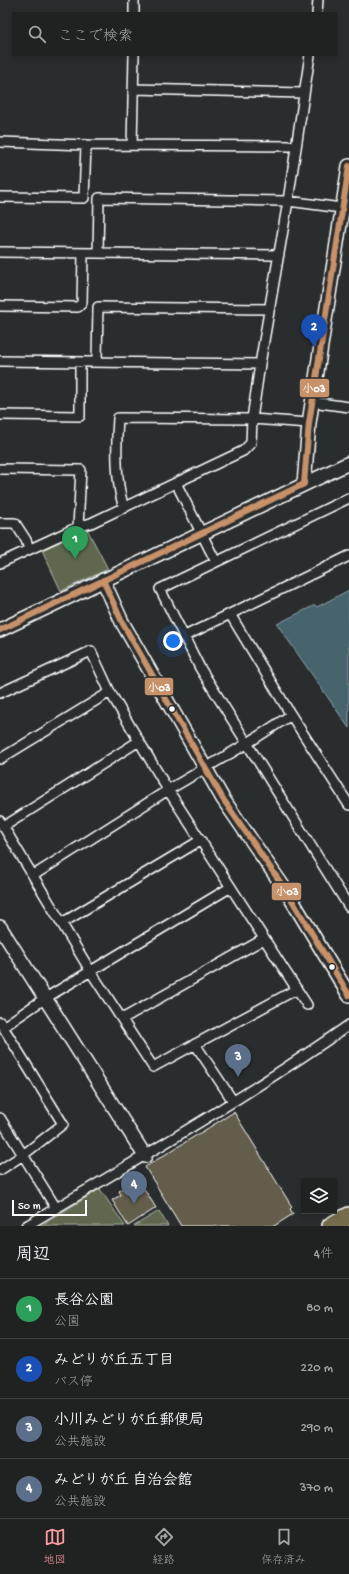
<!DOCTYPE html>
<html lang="ja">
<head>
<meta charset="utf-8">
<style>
  body { margin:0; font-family:"Gochi Hand","Klee One",sans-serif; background:#282a2a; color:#f1f3f6 }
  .controls { position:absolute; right:12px; bottom:12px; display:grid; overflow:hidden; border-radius:0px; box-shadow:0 2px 6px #0003 }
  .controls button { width:36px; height:36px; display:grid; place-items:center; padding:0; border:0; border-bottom:1px solid #3d3f40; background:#202222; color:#f1f3f6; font:20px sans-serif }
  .scale { position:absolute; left:12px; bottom:10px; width:75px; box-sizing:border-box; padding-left:4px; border:2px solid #fff; border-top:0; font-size:11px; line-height:14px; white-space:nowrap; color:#fff; -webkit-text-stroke:3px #2a2d2e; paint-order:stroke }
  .you { position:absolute; left:173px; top:641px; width:14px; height:14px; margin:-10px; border:3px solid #fff; border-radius:50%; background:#1a73e8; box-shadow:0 0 0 6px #1a73e833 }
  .badge { display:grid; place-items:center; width:26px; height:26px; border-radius:50%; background:#ff9aa2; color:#fff; font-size:13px; font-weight:700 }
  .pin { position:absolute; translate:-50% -33px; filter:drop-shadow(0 1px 2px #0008) }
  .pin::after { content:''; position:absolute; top:21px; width:14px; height:12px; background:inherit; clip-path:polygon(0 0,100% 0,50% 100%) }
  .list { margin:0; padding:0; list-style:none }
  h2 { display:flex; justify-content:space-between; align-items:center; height:52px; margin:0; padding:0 16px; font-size:17px }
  h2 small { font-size:13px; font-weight:400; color:#a2a4a5 }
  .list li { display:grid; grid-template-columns:26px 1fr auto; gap:12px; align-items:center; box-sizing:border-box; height:60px; padding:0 16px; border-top:1px solid #3d3f40 }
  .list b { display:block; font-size:15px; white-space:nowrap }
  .list p { margin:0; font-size:13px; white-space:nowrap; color:#a2a4a5 }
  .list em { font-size:13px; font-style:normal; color:#a2a4a5 }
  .icon { flex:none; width:22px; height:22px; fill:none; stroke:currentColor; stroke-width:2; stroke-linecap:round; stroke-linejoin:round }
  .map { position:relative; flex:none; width:349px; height:1226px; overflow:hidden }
  .search { position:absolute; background:#202222; box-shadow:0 2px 6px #0003; left:12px; right:12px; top:12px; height:44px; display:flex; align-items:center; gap:10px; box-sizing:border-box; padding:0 14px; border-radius:0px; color:#a2a4a5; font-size:15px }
  .sheet { height:292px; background:#202222 }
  nav { display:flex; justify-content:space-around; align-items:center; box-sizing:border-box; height:56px; border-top:1px solid #3d3f40; background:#202222; font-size:11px; color:#a2a4a5 }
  nav a { display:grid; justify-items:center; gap:2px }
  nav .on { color:#ff9aa2 }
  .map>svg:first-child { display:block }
  .green { fill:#5e684f; stroke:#aeb4a7 }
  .water { fill:#47636c; stroke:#91a1a7 }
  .building { fill:#635d4c; stroke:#fff }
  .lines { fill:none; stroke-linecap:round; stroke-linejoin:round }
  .street-casing { stroke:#fff; stroke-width:12 }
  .secondary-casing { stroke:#fff; stroke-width:16 }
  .highway-casing { stroke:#fff; stroke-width:20 }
  .street { stroke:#2a2d2e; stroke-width:9 }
  .secondary { stroke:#2a2d2e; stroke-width:13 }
  .highway { stroke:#746c4b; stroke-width:17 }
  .bus-1-casing { stroke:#2a2d2e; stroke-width:9 }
  .bus-1 { stroke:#c7916a; stroke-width:6 }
  .bus-dot { fill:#fff; stroke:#2a2d2e; stroke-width:1.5 }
  .line-badge { stroke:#2a2d2e; stroke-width:1.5 }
  .badge-label { font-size:11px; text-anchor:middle; font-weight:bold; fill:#fff }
</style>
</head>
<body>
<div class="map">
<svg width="349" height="1226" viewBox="0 0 349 1226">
  <rect width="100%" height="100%" fill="#2a2d2e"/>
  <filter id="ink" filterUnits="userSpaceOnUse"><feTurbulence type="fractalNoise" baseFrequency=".025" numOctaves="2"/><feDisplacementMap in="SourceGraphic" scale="8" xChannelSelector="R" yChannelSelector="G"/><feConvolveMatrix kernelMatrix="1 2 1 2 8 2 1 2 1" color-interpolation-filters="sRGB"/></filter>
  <g filter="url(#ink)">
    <path class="green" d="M 87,529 L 108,569 L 61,591 L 42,550 Z
      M 100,1189 L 125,1226 L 40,1226 Z
      M 159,1211 L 168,1226 L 134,1226 Z"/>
    <path class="water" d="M 349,590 L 349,728 L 277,624 L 315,605 L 317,607 Z"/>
    <path class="building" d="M 234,1112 L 292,1207 L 290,1209 L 293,1214 L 274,1226 L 181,1226 L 145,1167 Z
      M 140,1182 L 156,1208 L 128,1226 L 112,1200 L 121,1195 L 119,1191 L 128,1185 L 130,1188 Z"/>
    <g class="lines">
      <g class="street-casing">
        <path id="street" d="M 134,13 L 134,0
          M 317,13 L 318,0
          M 133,89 L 303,93
          M 0,142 L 86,145 L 296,146
          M 132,145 L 134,55
          M 0,197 L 84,198 L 86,145
          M 0,252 L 279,255
          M 98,253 L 99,198 L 288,201 L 349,209
          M 0,306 L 78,307 L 82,303 L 83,254
          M 0,361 L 260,364
          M 97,361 L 98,307 L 269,309
          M 312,402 L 349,407
          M 0,415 L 80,416 L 80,362
          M 0,469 L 81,470 L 78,527
          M 176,483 L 216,562
          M 349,498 L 160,589 L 200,668 L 349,907
          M 124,508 C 115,481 116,446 118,418 L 252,419 L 309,423
          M 0,523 L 15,523 L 26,540 L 29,549
          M 349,556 L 230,614 L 291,715 L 349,805
          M 0,563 L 78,527 L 91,523 L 243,451 L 251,443 L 252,419 L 260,364 L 288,201 L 310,55
          M 183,637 L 230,614
          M 0,693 L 91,651 L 110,692 L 168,790 L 307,1005
          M 0,759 L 110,692
          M 0,821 L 91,972 L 153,1067 L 297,989
          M 3,827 L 139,741
          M 34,875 L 168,790 L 248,743 L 291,715
          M 62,923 L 201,840
          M 122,1019 L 264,939
          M 0,1022 L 63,1124 L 23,1155 L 0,1170
          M 3,1027 L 44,999 L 231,887
          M 195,1044 L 233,1101
          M 0,1118 L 56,1208
          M 26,1226 C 135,1161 245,1098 349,1025"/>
      </g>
      <g class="secondary-casing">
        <path id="secondary" d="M 304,484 L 309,423 L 349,166
          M 103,580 L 122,622 L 223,799 L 287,892 L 349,995
          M 0,630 L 349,463
          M 0,927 L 145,1156"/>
      </g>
      <g class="highway-casing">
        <path id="highway" d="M 331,1226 L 349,1216"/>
      </g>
      <use href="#street" class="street"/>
      <use href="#secondary" class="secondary"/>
      <use href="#highway" class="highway"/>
      <g class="bus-1-casing">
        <path id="bus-1" d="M 103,580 L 122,622 L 223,799 L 287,892 L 349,995
          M 0,630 L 304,484 L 309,423 L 349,166"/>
      </g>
      <use href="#bus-1" class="bus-1"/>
    </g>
  </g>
  <g class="bus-dot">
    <circle cx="172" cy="709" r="3.5"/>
    <circle cx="332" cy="967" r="3.5"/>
  </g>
  <g class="line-badge">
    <rect x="299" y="378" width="31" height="20" rx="4" fill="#c7916a"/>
    <rect x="144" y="677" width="30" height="19" rx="4" fill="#c7916a"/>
    <rect x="271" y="882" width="31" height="19" rx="4" fill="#c7916a"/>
  </g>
  <g class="badge-label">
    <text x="314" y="392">小03</text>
    <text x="159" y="691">小03</text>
    <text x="287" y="895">小03</text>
  </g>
</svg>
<div class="controls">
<button><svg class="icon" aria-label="layers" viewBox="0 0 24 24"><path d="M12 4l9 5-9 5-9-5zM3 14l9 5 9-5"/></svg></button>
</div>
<div class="scale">50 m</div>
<div class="you"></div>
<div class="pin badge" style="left:75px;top:559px;background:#2e9e5b">1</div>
<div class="pin badge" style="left:314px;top:347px;background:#1a4fb4">2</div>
<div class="pin badge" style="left:238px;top:1077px;background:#5c6f8a">3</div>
<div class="pin badge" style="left:134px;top:1204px;background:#5c6f8a">4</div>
<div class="search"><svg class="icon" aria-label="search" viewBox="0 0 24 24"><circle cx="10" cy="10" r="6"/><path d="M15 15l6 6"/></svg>ここで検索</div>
</div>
<section class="sheet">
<h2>周辺<small>4件</small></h2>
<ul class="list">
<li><span class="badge" style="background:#2e9e5b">1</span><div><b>長谷公園</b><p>公園</p></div><em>80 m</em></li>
<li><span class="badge" style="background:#1a4fb4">2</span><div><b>みどりが丘五丁目</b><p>バス停</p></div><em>220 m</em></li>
<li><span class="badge" style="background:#5c6f8a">3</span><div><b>小川みどりが丘郵便局</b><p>公共施設</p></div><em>290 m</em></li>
<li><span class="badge" style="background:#5c6f8a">4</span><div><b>みどりが丘 自治会館</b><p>公共施設</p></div><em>370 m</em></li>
</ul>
</section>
<nav>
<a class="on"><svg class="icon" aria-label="map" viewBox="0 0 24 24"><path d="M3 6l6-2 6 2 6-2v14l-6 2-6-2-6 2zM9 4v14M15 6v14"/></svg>地図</a>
<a><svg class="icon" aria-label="directions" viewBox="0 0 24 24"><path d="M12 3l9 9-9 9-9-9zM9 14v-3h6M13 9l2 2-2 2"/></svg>経路</a>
<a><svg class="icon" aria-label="saved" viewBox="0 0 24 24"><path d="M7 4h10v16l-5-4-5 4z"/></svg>保存済み</a>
</nav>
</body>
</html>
